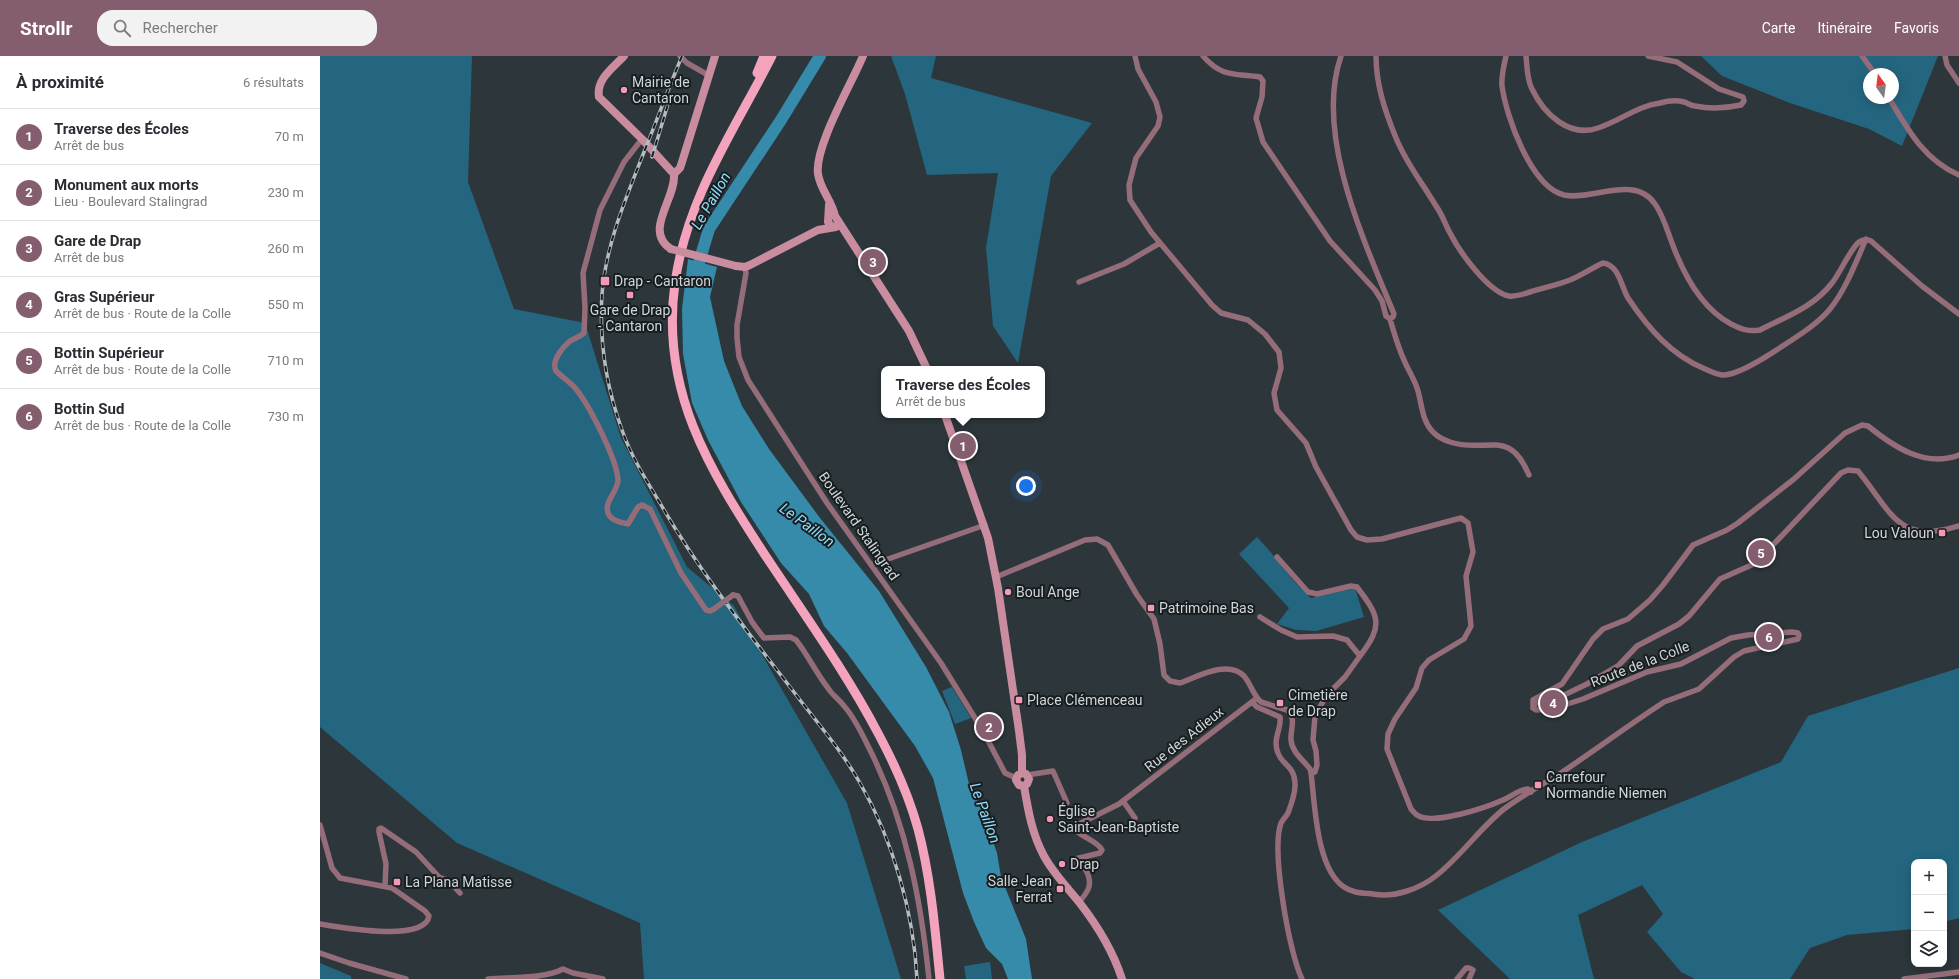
<!DOCTYPE html>
<html lang="fr">
<head>
<meta charset="utf-8">
<style>
  body { margin:0; font-family:Roboto,sans-serif; background:#f2f2f3; color:#2b2b33 }
  .controls { position:absolute; right:12px; bottom:12px; display:grid; overflow:hidden; border-radius:8px; box-shadow:0 2px 10px #0003 }
  .controls button { width:36px; height:36px; display:grid; place-items:center; padding:0; border:0; border-bottom:1px solid #e1e1e2; background:#fff; color:#2b2b33; font:20px sans-serif }
  .compass { position:absolute; left:1543px; top:12px; width:36px; height:36px; border-radius:50%; background:#fff; box-shadow:0 2px 10px #0003; rotate:346deg }
  .you { position:absolute; left:706px; top:430px; width:14px; height:14px; margin:-10px; border:3px solid #fff; border-radius:50%; background:#1a73e8; box-shadow:0 0 0 6px #1a73e833 }
  .badge { display:grid; place-items:center; width:26px; height:26px; border-radius:50%; background:#845d6e; color:#fff; font-size:13px; font-weight:700 }
  .pin { position:absolute; translate:-50% -50%; border:2px solid #fff; box-shadow:0 1px 4px #0006 }
  .popup { position:absolute; left:561px; top:310px; width:164px; height:52px; box-sizing:border-box; display:grid; place-content:center; border-radius:8px; background:#fff; filter:drop-shadow(0 1px 3px #0005); font-size:13px; white-space:nowrap; color:#7c7c81 }
  .popup b { font-size:15px; color:#2b2b33 }
  .popup::after { content:''; position:absolute; left:50%; top:100%; margin-left:-8px; border:8px solid transparent; border-top-color:#fff }
  .list { margin:0; padding:0; list-style:none }
  h2 { display:flex; justify-content:space-between; align-items:center; height:52px; margin:0; padding:0 16px; font-size:17px }
  h2 small { font-size:13px; font-weight:400; color:#7c7c81 }
  .list li { display:grid; grid-template-columns:26px 1fr auto; gap:12px; align-items:center; box-sizing:border-box; height:56px; padding:0 16px; border-top:1px solid #e1e1e2 }
  .list b { display:block; font-size:15px; white-space:nowrap }
  .list p { margin:0; font-size:13px; white-space:nowrap; color:#7c7c81 }
  .list em { font-size:13px; font-style:normal; color:#7c7c81 }
  .icon { flex:none; width:22px; height:22px; fill:none; stroke:currentColor; stroke-width:2; stroke-linecap:round; stroke-linejoin:round }
  .map { position:relative; flex:none; width:1639px; height:923px; overflow:hidden }
  header { display:flex; align-items:center; gap:24px; box-sizing:border-box; height:56px; padding:0 20px; background:#845d6e; color:#fff }
  header strong { font-size:19px }
  nav { display:flex; gap:22px; margin-inline-start:auto; font-size:14px }
  .search { width:280px; height:36px; background:#f2f2f3; display:flex; align-items:center; gap:10px; box-sizing:border-box; padding:0 14px; border-radius:16px; color:#7c7c81; font-size:15px }
  main { display:flex }
  aside { flex:1; background:#fff }
  .map>svg:first-child { display:block }
  .green { fill:#24667f; fill-rule:evenodd }
  .water { fill:#368aaa }
  .lines { fill:none; stroke-linecap:round; stroke-linejoin:round }
  .river { stroke:#368aaa; stroke-width:12 }
  .street { stroke:#946d79; stroke-width:5.5 }
  .secondary { stroke:#ca8c9f; stroke-width:8 }
  .primary { stroke:#f3a3bc; stroke-width:9 }
  .rail-casing { stroke:#b4bcbf; stroke-width:3.5 }
  .rail { stroke:#181d1f; stroke-width:2; stroke-dasharray:6; stroke-linecap:butt }
  .street-bridge { stroke:#946d79; stroke-width:5.5 }
  .secondary-bridge { stroke:#ca8c9f; stroke-width:8 }
  .poi-dot { fill:#f09ab5; stroke:#181d1f; stroke-width:1.5 }
  .labels { text-anchor:middle; stroke-width:4; stroke-linejoin:round; paint-order:stroke }
  .poi-label { font-size:14px; fill:#cfd6d9; stroke:#181d1f; text-anchor:start }
  .street-label { font-size:14px; fill:#cfd6d9; stroke:#181d1f }
  .water-label { font-size:15px; font-style:italic; fill:#90dcfd; stroke:#181d1f }
</style>
</head>
<body>
<header>
<strong>Strollr</strong>
<div class="search"><svg class="icon" aria-label="search" viewBox="0 0 24 24"><circle cx="10" cy="10" r="6"/><path d="M15 15l6 6"/></svg>Rechercher</div>
<nav><a>Carte</a><a>Itinéraire</a><a>Favoris</a></nav>
</header>
<main>
<aside>
<h2>À proximité<small>6 résultats</small></h2>
<ul class="list">
<li><span class="badge">1</span><div><b>Traverse des Écoles</b><p>Arrêt de bus</p></div><em>70 m</em></li>
<li><span class="badge">2</span><div><b>Monument aux morts</b><p>Lieu · Boulevard Stalingrad</p></div><em>230 m</em></li>
<li><span class="badge">3</span><div><b>Gare de Drap</b><p>Arrêt de bus</p></div><em>260 m</em></li>
<li><span class="badge">4</span><div><b>Gras Supérieur</b><p>Arrêt de bus · Route de la Colle</p></div><em>550 m</em></li>
<li><span class="badge">5</span><div><b>Bottin Supérieur</b><p>Arrêt de bus · Route de la Colle</p></div><em>710 m</em></li>
<li><span class="badge">6</span><div><b>Bottin Sud</b><p>Arrêt de bus · Route de la Colle</p></div><em>730 m</em></li>
</ul>
</aside>
<div class="map">
<svg width="1639" height="923" viewBox="0 0 1639 923">
  <rect width="100%" height="100%" fill="#2c363b"/>
  <path class="green" d="M 0,0 L 152,0 L 148,126 L 194,253 L 265,267 L 301,382 L 367,511 L 414,550 L 527,747 L 581,923 L 324,923 L 320,867 L 137,787 L 0,671 Z
    M 571,0 L 616,0 L 611,22 L 772,67 L 731,120 L 698,307 L 673,270 L 666,192 L 678,117 L 607,119 L 585,38 Z
    M 1381,0 L 1618,0 L 1582,90 L 1549,73 L 1470,47 L 1402,20 ZM 1549,18 L 1573,18 L 1573,42 L 1549,42 Z
    M 937,481 C 956,500 970,524 991,542 L 1035,532 L 1044,561 L 996,575 L 976,574 L 957,568 L 969,552 L 919,498 Z
    M 1639,612 L 1639,862 L 1624,866 L 1624,806 L 1594,806 L 1594,873 L 1527,879 L 1490,892 L 1470,923 L 1375,923 L 1361,916 L 1327,876 L 1343,858 L 1322,829 L 1258,859 L 1274,923 L 1190,923 L 1118,854 L 1262,786 L 1461,706 L 1488,660 Z
    M 632,631 L 651,662 L 635,668 L 622,635 Z
    M 670,906 L 672,923 L 646,923 L 644,910 Z
    M 0,907 L 31,920 L 31,923 L 0,923 Z"/>
  <path class="water" d="M 368,203 L 397,211 L 390,241 L 404,305 L 422,350 L 449,393 L 500,462 L 559,535 L 606,611 L 629,656 L 641,694 L 649,728 L 664,759 L 677,797 L 681,821 L 706,883 L 712,923 L 688,923 L 682,908 L 666,892 L 654,866 L 643,837 L 613,722 L 595,690 L 527,597 L 504,570 L 489,538 L 461,507 L 421,446 L 388,384 L 372,347 L 363,298 L 362,253 Z"/>
  <g class="lines">
    <path class="river" d="M 377,213 L 389,173 L 461,64 L 500,0"/>
    <path class="street" d="M 360,0 L 367,7 L 388,19
      M 815,0 L 818,13 L 836,46 L 840,61 L 838,70 L 816,102 L 809,129 L 810,144 L 831,176 L 892,249 L 901,257 L 928,264 L 945,278 L 959,296 L 961,312 L 954,337 L 957,354 L 986,387 L 996,411 L 1031,474 L 1037,481 L 1047,484 L 1062,483 L 1141,462 L 1148,467 L 1153,496 L 1146,520 L 1151,570 L 1144,583 L 1109,604 L 1102,612 L 1096,632 L 1075,663 L 1068,678 L 1067,693 L 1091,753 C 1093,755 1095,758 1097,759 C 1113,770 1167,751 1183,744 C 1192,740 1198,734 1208,733 L 1211,736
      M 883,0 C 902,22 915,17 940,21 L 943,25 L 942,41 L 936,62 L 943,86 L 1010,185 L 1055,234 L 1062,245 L 1066,260 L 1070,263 L 1073,261 L 1074,258 C 1044,185 994,78 1021,0
      M 1056,0 C 1056,29 1065,55 1076,82 C 1086,107 1103,128 1116,150 C 1122,158 1125,168 1130,177 C 1139,195 1168,236 1189,240 C 1196,241 1203,238 1210,236 C 1223,232 1237,229 1250,224 C 1262,219 1272,212 1283,207 C 1299,209 1301,230 1308,242 C 1328,272 1351,299 1385,313 C 1390,315 1396,318 1402,319 C 1416,320 1441,304 1452,297 C 1471,284 1495,271 1510,253 C 1526,233 1536,206 1546,183
      M 1186,0 C 1184,9 1181,21 1182,30 C 1186,60 1211,131 1244,139 C 1272,145 1315,118 1335,148 C 1343,159 1347,174 1352,187 C 1363,217 1381,252 1411,268 C 1421,273 1428,276 1440,274 C 1465,261 1494,251 1512,227 C 1520,217 1531,192 1539,186 C 1543,183 1546,183 1551,185 L 1602,230 L 1639,258
      M 1206,0 C 1207,10 1207,24 1212,33 C 1224,58 1249,82 1278,72 C 1300,65 1317,50 1340,47 C 1347,45 1357,44 1364,46 C 1368,47 1371,50 1375,50 C 1390,53 1407,52 1421,49 L 1424,45 L 1423,41 L 1399,33 L 1357,6 L 1328,0
      M 1542,0 L 1555,18
      M 1625,0 L 1627,9 L 1639,27
      M 1569,42 C 1588,74 1604,104 1639,119
      M 322,83 L 304,106 L 280,154 L 263,217 L 265,252 L 264,277 C 260,281 255,282 250,285 C 242,292 231,305 236,315 C 242,321 251,327 256,333 C 269,349 298,405 298,425 C 297,436 284,446 288,457 C 291,465 301,466 308,468 L 318,451 L 322,449 L 330,453 L 361,517 L 386,554 L 390,555 L 394,553
      M 425,211 L 426,217 L 417,269 L 417,282 L 419,301 L 428,324 L 507,447 L 621,607 L 663,675 L 685,717 L 696,722
      M 759,226 L 804,208 L 840,187
      M 1070,263 C 1074,277 1078,291 1084,304 C 1088,314 1095,324 1098,335 C 1102,349 1102,366 1114,377 C 1118,381 1124,384 1130,386 C 1167,398 1189,371 1209,419
      M 957,501 L 988,536 L 997,538 L 1031,530 L 1037,531 C 1059,560 1064,569 1040,600
      M 551,509 L 665,469
      M 676,521 L 765,484 L 777,483 L 788,489 L 817,539 L 834,563 L 840,588 L 844,619 L 850,625 L 860,627 C 877,621 908,603 924,620 C 931,628 933,639 941,646 L 967,654 C 977,663 970,673 971,684 C 972,696 983,704 990,713 L 991,717 C 995,748 996,812 1024,831 C 1032,837 1043,837 1053,838 C 1074,842 1100,833 1117,819 C 1142,799 1160,772 1184,753 C 1201,740 1220,730 1238,719 C 1271,697 1302,674 1335,652 L 1344,646 L 1379,633 L 1414,601 L 1424,595 L 1478,583 L 1479,579 L 1478,577 L 1472,576 L 1428,579 L 1411,582 L 1361,608 L 1327,616 L 1263,643 L 1232,653 L 1216,654 L 1213,652 L 1216,647 L 1240,641 L 1267,628 L 1298,610 L 1317,590 L 1359,568 L 1369,560 L 1400,523 L 1436,507 L 1521,417 L 1528,414 L 1538,415 C 1572,456 1577,489 1639,470
      M 413,539 L 418,540 L 432,566 L 444,582 L 470,581 L 476,584 C 488,599 496,617 508,632 C 512,639 519,643 524,650 C 535,662 543,680 550,694 C 586,766 601,844 609,923
      M 940,561 L 961,574 L 977,581 L 1013,580 L 1027,584 L 1040,600 L 1025,621 L 1006,640 L 995,660 L 993,684 L 996,695 L 997,709 L 995,716 L 991,717
      M 932,646 L 937,651 L 960,661 C 962,673 952,682 958,697 C 962,709 974,709 975,727 C 976,736 971,749 968,757 C 966,761 963,763 961,767 C 951,794 969,897 982,923
      M 1213,650 L 1213,644 L 1242,628 L 1273,583 L 1283,573 L 1308,563 L 1330,544 L 1343,529 L 1373,489 L 1407,474 L 1418,467 L 1474,423 L 1525,377 L 1542,369 L 1548,370 C 1574,391 1605,412 1639,399
      M 707,719 L 733,715 L 747,747
      M 803,745 L 815,762
      M 0,769 L 12,812 L 20,822 L 72,832 L 105,855 L 109,860 C 105,887 19,871 0,868
      M 65,830 L 66,808 L 59,776 L 59,773 L 61,772 L 96,796 L 119,821 L 129,825 L 140,837
      M 759,846 C 769,835 773,828 766,814 L 756,808 L 755,803 L 780,797 L 782,794 C 778,786 764,782 757,775 L 757,769 L 799,748 L 937,642
      M 0,897 L 29,907 L 86,923
      M 168,923 C 190,921 224,923 243,913 L 253,917 L 283,923
      M 1137,923 L 1146,912 L 1149,912 L 1153,914 L 1149,923
      M 1584,923 L 1639,916"/>
    <path class="secondary" d="M 304,0 C 293,12 276,23 279,41 L 322,83 L 354,118
      M 543,0 C 532,27 494,91 498,118 C 500,133 512,145 515,160 L 589,275 L 607,313
      M 509,149 L 508,166 L 512,171
      M 351,193 C 323,175 356,143 354,118 L 360,112 L 362,106 L 395,0
      M 416,210 L 425,211 L 430,209 L 498,174 L 516,171 L 519,166
      M 625,359 L 668,482 L 678,532 L 699,675 L 702,699 L 702,717
      M 702,717 L 698,719 L 696,724 L 699,729 L 704,730
      M 702,717 L 706,718 L 709,723 L 707,728 L 704,730
      M 704,730 C 708,754 712,778 724,800 C 733,817 747,831 759,846 C 777,869 793,895 802,923"/>
    <path class="primary" d="M 452,0 C 414,75 367,141 355,227 C 340,334 389,413 445,499 C 484,558 526,616 559,679 C 575,709 589,740 598,773 C 611,822 615,873 620,923
      M 437,17 L 444,0"/>
    <g class="rail-casing">
      <path id="rail" d="M 362,0 C 349,31 337,64 324,96 C 306,142 286,188 282,238 C 279,285 286,330 302,374 C 311,400 326,424 340,447 C 380,517 431,580 480,644 C 501,671 523,697 540,727 C 573,784 594,858 597,923
        M 332,101 L 348,48"/>
    </g>
    <use href="#rail" class="rail"/>
    <path class="street-bridge" d="M 394,553 L 413,539"/>
    <path class="secondary-bridge" d="M 351,193 L 416,210"/>
  </g>
  <g class="poi-dot">
    <circle cx="304" cy="34" r="4"/>
    <rect x="280" y="220" width="10" height="10" rx="2"/>
    <rect x="306" y="235" width="8" height="8" rx="2"/>
    <rect x="1618" y="473" width="8" height="8" rx="2"/>
    <circle cx="688" cy="536" r="4"/>
    <rect x="827" y="548" width="8" height="8" rx="2"/>
    <rect x="695" y="640" width="8" height="8" rx="2"/>
    <rect x="956" y="643" width="8" height="8" rx="2"/>
    <rect x="1214" y="725" width="8" height="8" rx="2"/>
    <circle cx="730" cy="763" r="4"/>
    <circle cx="742" cy="808" r="4"/>
    <rect x="73" y="822" width="8" height="8" rx="2"/>
    <rect x="736" y="829" width="8" height="8" rx="2"/>
  </g>
  <g class="labels">
    <g class="poi-label">
      <text x="312" y="31">Mairie de<tspan x="312" dy="16">Cantaron</tspan></text>
      <text x="294" y="230">Drap - Cantaron</text>
      <text x="310" y="259" text-anchor="middle">Gare de Drap<tspan x="310" dy="16">- Cantaron</tspan></text>
      <text x="1614" y="482" text-anchor="end">Lou Valoun</text>
      <text x="696" y="541">Boul Ange</text>
      <text x="839" y="557">Patrimoine Bas</text>
      <text x="968" y="644">Cimetière<tspan x="968" dy="16">de Drap</tspan></text>
      <text x="707" y="649">Place Clémenceau</text>
      <text x="1226" y="726">Carrefour<tspan x="1226" dy="16">Normandie Niemen</tspan></text>
      <text x="738" y="760">Église<tspan x="738" dy="16">Saint-Jean-Baptiste</tspan></text>
      <text x="750" y="813">Drap</text>
      <text x="732" y="830" text-anchor="end">Salle Jean<tspan x="732" dy="16">Ferrat</tspan></text>
      <text x="85" y="831">La Plana Matisse</text>
    </g>
    <g class="street-label">
      <text transform="translate(539 470) rotate(55)" y="5">Boulevard Stalingrad</text>
      <text transform="translate(1320 608) rotate(-21)" y="5">Route de la Colle</text>
      <text transform="translate(864 683) rotate(-38)" y="5">Rue des Adieux</text>
    </g>
    <g class="water-label">
      <text transform="translate(391 145) rotate(-60)" y="5">Le Paillon</text>
      <text transform="translate(487 469) rotate(36)" y="5">Le Paillon</text>
      <text transform="translate(665 757) rotate(70)" y="5">Le Paillon</text>
    </g>
  </g>
</svg>
<div class="controls">
<button>+</button>
<button>−</button>
<button><svg class="icon" aria-label="layers" viewBox="0 0 24 24"><path d="M12 4l9 5-9 5-9-5zM3 14l9 5 9-5"/></svg></button>
</div>
<svg class="compass" viewBox="-18 -18 36 36"><path d="M0-13l5 13h-10z" fill="#e53935"/><path d="M0 13l5-13h-10z" fill="#7c7c81"/></svg>
<div class="you"></div>
<div class="pin badge" style="left:643px;top:390px">1</div>
<div class="popup"><b>Traverse des Écoles</b>Arrêt de bus</div>
<div class="pin badge" style="left:669px;top:671px">2</div>
<div class="pin badge" style="left:553px;top:206px">3</div>
<div class="pin badge" style="left:1233px;top:647px">4</div>
<div class="pin badge" style="left:1441px;top:497px">5</div>
<div class="pin badge" style="left:1449px;top:581px">6</div>
</div>
</main>
</body>
</html>
